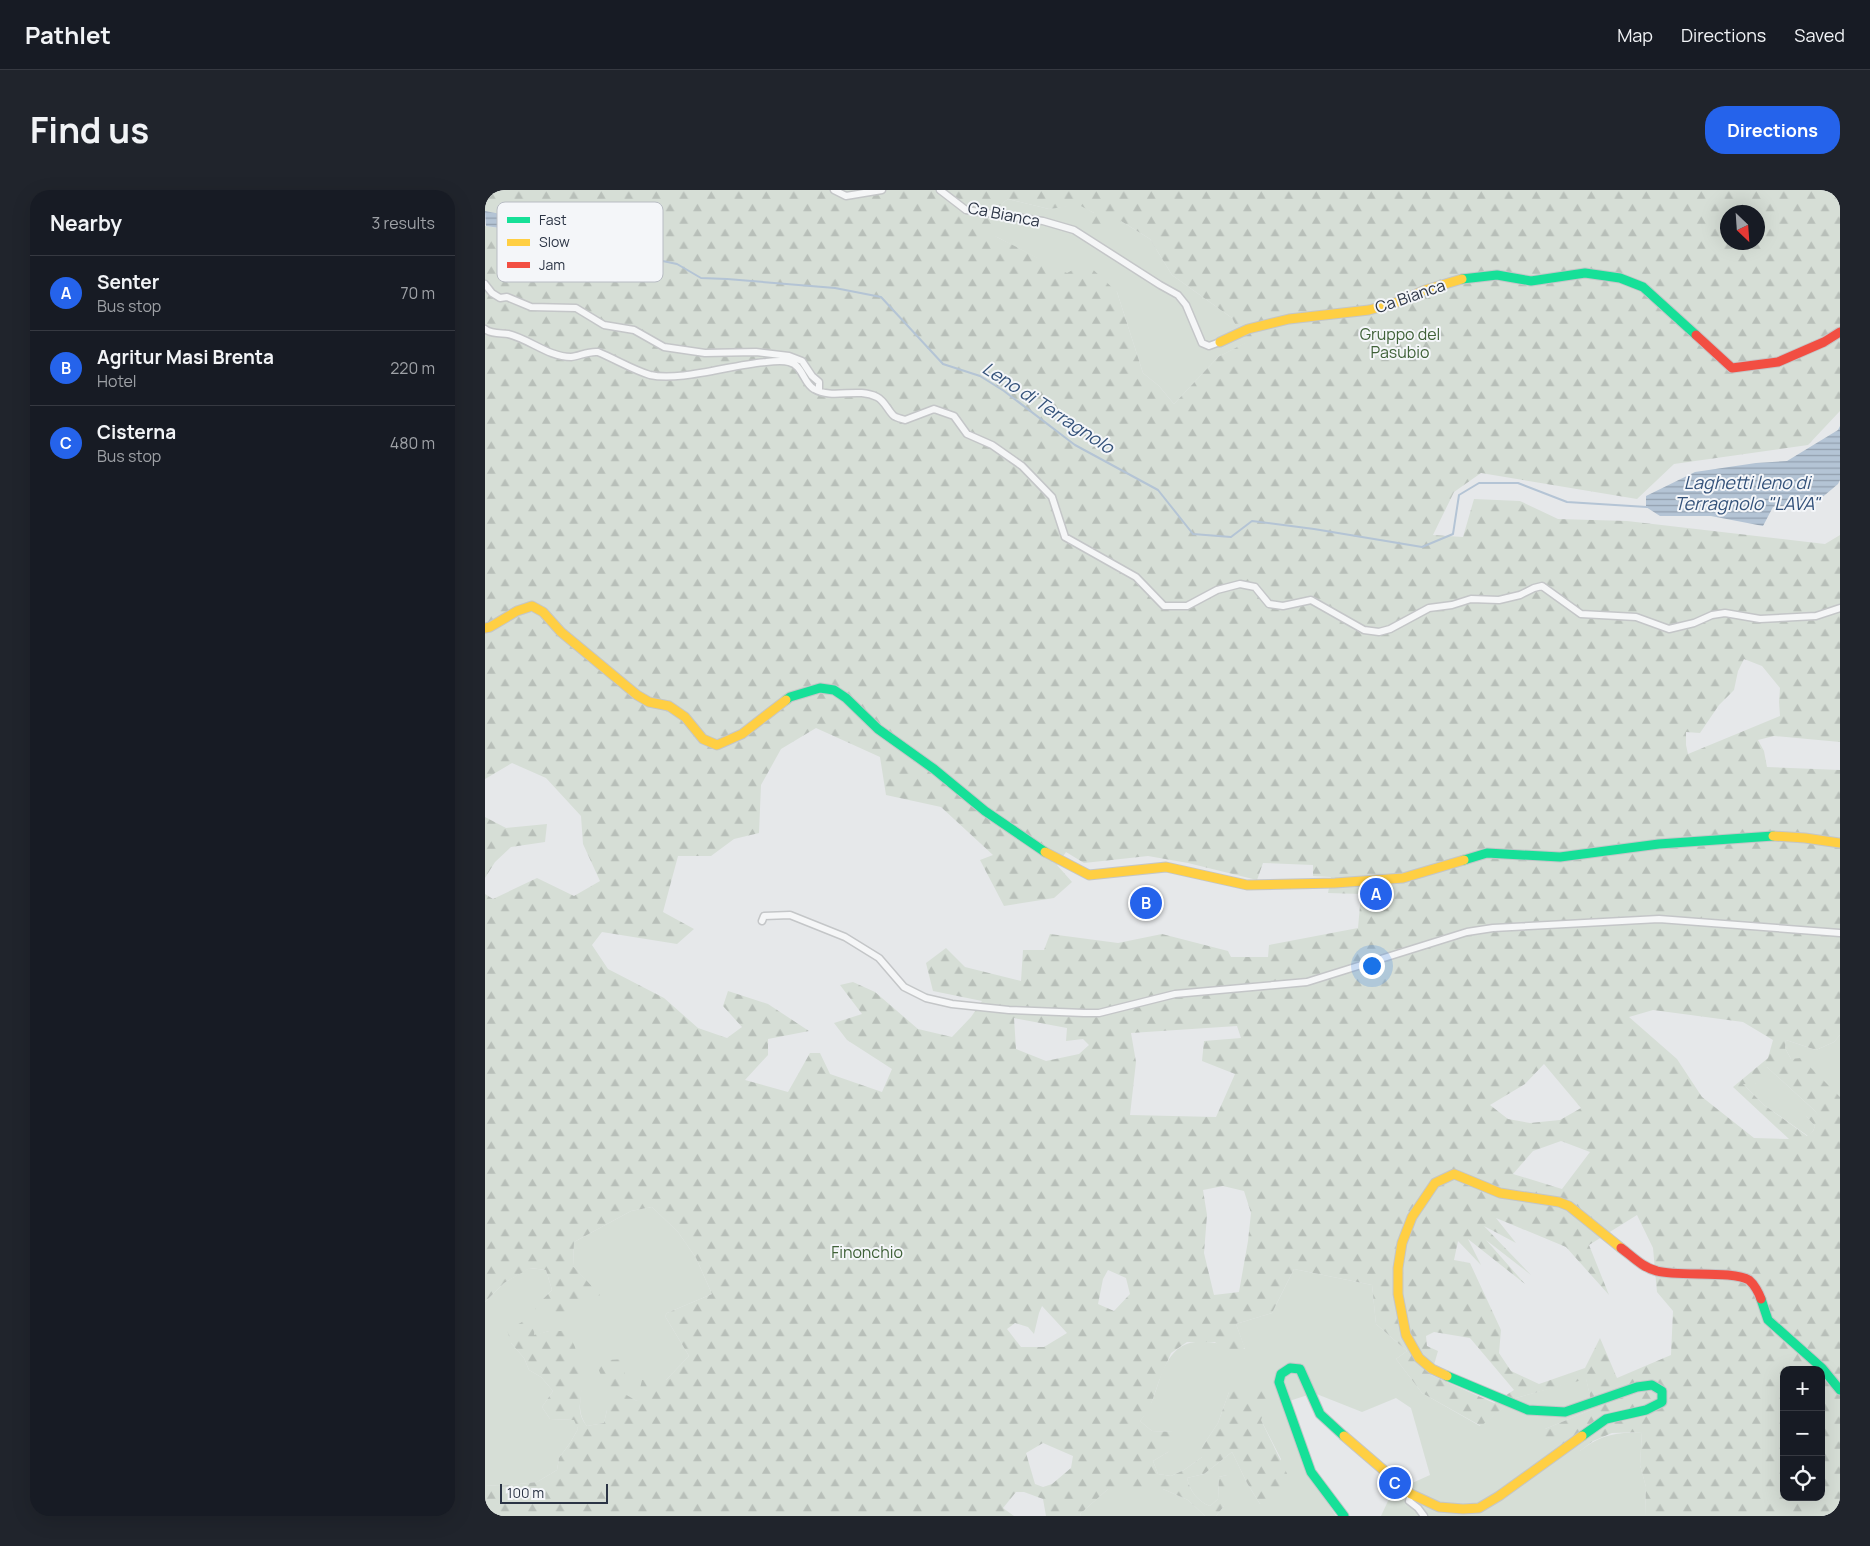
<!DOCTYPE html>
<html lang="en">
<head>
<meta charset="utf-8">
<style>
  body { margin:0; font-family:Manrope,sans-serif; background:#20242c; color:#f1f3f6 }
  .controls { position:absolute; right:15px; bottom:15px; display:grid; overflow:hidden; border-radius:10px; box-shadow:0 5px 20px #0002 }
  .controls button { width:45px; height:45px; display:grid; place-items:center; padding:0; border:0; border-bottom:1px solid #363941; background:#171b24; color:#f1f3f6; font:25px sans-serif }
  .compass { position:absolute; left:1235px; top:15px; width:45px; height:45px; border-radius:50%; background:#171b24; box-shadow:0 5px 20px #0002; rotate:155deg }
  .scale { position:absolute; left:15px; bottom:12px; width:108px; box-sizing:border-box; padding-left:5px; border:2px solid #2b3445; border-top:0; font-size:14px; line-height:18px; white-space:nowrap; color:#2b3445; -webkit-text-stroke:4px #f4f6f9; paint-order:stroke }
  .you { position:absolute; left:886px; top:775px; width:18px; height:18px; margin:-12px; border:4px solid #fff; border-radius:50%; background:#1a73e8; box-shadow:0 0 0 8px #1a73e833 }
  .badge { display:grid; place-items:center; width:32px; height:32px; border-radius:50%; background:#2563eb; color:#fff; font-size:16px; font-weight:700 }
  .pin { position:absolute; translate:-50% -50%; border:2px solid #fff; box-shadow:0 1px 5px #0006 }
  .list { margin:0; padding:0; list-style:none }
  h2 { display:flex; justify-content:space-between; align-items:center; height:65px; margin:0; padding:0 20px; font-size:21px }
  h2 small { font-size:16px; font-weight:400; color:#9ea1a6 }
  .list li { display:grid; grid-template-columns:32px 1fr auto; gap:15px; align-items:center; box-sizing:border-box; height:75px; padding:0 20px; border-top:1px solid #363941 }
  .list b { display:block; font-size:19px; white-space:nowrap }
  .list p { margin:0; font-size:16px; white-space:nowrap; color:#9ea1a6 }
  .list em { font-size:16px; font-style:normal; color:#9ea1a6 }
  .icon { flex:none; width:28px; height:28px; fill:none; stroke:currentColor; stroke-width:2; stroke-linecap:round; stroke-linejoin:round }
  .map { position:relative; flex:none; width:1355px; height:1326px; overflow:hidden; border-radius:20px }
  header { display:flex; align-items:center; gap:30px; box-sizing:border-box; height:70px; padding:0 25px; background:#171b24; border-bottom:1px solid #363941 }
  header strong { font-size:24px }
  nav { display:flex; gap:28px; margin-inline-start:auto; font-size:18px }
  .intro { display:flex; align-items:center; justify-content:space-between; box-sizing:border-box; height:120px; padding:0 30px }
  h1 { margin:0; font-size:35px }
  .button { padding:12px 22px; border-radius:20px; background:#2563eb; color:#fff; font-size:18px; font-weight:700 }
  main { display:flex; gap:30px; padding:0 30px }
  aside { flex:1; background:#171b24; border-radius:20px; box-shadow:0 5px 20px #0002 }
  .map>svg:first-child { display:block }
  .green { fill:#d6ded6 }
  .forest { fill:url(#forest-firs); fill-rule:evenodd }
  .water { fill:url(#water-rules) }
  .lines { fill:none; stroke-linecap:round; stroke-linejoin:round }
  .stream { stroke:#b4c4d5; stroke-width:2 }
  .street-casing { stroke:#c4c6c8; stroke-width:9 }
  .fast-casing { stroke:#c4c6c8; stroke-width:11 }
  .slow-casing { stroke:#c4c6c8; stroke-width:11 }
  .jam-casing { stroke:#c4c6c8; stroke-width:11 }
  .street { stroke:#f5f6f7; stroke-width:6 }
  .fast { stroke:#16e098; stroke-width:9 }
  .slow { stroke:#ffcf43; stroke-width:9 }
  .jam { stroke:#f24e42; stroke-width:9 }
  .labels { text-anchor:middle; stroke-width:4; stroke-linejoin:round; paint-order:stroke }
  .street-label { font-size:16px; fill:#2b3445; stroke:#f4f6f9 }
  .park-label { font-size:16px; fill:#3f6138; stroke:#f4f6f9 }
  .water-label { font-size:18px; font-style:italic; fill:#34527a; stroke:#f4f6f9 }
  .key { fill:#f4f6f9; stroke:#b8bcc3; stroke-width:1 }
  .key-label { font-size:14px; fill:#2b3445 }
</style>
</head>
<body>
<header>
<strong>Pathlet</strong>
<nav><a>Map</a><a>Directions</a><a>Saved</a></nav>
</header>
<div class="intro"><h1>Find us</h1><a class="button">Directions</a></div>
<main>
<aside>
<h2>Nearby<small>3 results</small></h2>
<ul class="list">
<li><span class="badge">A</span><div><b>Senter</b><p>Bus stop</p></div><em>70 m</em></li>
<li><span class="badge">B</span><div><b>Agritur Masi Brenta</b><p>Hotel</p></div><em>220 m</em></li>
<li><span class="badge">C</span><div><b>Cisterna</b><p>Bus stop</p></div><em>480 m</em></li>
</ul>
</aside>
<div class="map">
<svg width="1355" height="1326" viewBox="0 0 1355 1326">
  <defs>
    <pattern id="forest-firs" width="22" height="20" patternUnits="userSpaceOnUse" patternTransform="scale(1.25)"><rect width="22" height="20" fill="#d6ded6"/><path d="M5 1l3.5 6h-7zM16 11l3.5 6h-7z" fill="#b8bfb9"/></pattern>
    <pattern id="water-rules" width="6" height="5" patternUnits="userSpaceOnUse" patternTransform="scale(1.25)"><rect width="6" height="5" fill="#b4c4d5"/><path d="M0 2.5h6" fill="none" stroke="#93a0af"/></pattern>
  </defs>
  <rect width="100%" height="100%" fill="#e6e8ea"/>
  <path class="green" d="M 523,9 L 564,19 L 594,14 L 609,23 L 636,31 L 665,49 L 687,85 L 747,128 L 761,153 L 733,167 L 689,214 L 674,196 L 658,183 L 632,102 L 582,84 L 510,46 L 510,19 Z
    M 1355,845 L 1355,907 L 1306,869 L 1300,858 L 1301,850 L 1331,860 L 1349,852 Z
    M 1282,877 L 1329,920 L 1340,932 L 1321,926 L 1330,936 L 1328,941 L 1323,946 L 1279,915 L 1258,894 L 1270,894 Z
    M 167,1017 L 193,1042 L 211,1068 L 227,1104 L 182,1123 L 180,1126 L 204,1166 L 181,1190 L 152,1211 L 138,1204 L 122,1199 L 122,1220 L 119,1233 L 102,1236 C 87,1217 102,1199 94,1183 C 88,1169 73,1153 64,1141 L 26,1153 L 39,1168 L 44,1180 L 56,1187 L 68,1201 L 57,1217 L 65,1229 L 90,1230 L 93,1239 L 85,1253 L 74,1268 L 72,1280 L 52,1292 L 15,1296 L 0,1295 L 0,1112 L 19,1093 L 44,1078 L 61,1080 L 67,1100 L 58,1109 L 114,1105 L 88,1076 L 89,1052 L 146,1021 Z
    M 809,1079 L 887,1095 L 891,1134 L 922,1161 L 911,1169 L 937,1203 L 995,1236 L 1031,1208 L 1101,1188 L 1108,1219 L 1060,1239 L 1095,1261 C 1117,1244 1130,1243 1157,1242 L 1155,1275 L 1161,1297 L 1160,1326 L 896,1326 L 903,1311 L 925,1294 L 945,1285 L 926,1218 L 911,1208 L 877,1222 L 829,1203 L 798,1213 L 823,1282 L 851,1326 L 731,1326 L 739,1316 L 742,1285 L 734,1287 L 733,1309 L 725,1316 C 712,1311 705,1301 702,1288 L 719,1284 L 747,1262 L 762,1293 L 775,1314 L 796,1269 L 776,1230 L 744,1202 L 733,1233 L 717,1257 L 717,1267 L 699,1280 L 686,1286 L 673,1284 L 668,1271 L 683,1262 L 688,1242 L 667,1241 L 655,1231 C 665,1219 668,1209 673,1194 C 690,1141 713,1149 760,1159 L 751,1134 L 787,1123 Z
    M 623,1299 L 678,1299 L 703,1310 L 720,1326 L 596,1326 L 595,1324 Z"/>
  <path class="forest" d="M 0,0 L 1355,0 L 1355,221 L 1323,255 L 1189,274 L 1152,309 L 996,283 L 969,302 L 948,345 L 978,347 L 989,309 L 1035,311 L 1073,329 L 1142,331 L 1340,354 L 1355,345 L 1355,552 L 1289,546 L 1273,550 L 1279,561 L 1282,577 L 1355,580 L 1355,845 L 1349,852 L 1331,860 L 1301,850 L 1300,858 L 1306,869 L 1316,868 L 1355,907 L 1355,1326 L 1160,1326 L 1161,1297 L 1155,1275 L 1157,1242 L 1127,1243 L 1108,1251 L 1095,1261 L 1076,1270 L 1048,1274 L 1060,1261 L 1060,1239 L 1108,1219 L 1101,1189 L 1031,1208 L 996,1236 L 937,1203 L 911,1169 L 922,1161 L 891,1134 L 887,1095 L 809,1079 L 787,1123 L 751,1134 L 760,1158 L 743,1166 L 730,1152 L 702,1152 L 686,1163 L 674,1191 L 664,1220 L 655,1231 L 667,1241 L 688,1242 L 695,1249 L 683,1262 L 668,1271 L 673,1284 L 686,1286 L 699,1280 L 717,1267 L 717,1257 L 733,1233 L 744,1202 L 777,1196 L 786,1201 L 776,1230 L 807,1294 L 775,1314 L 762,1293 L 747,1262 L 719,1284 L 702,1288 C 705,1301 712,1311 725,1316 L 733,1309 L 734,1287 L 742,1285 L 747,1294 L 739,1316 L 731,1326 L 720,1326 L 703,1310 L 678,1299 L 623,1299 L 595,1324 L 596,1326 L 561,1326 L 558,1309 L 539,1302 L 531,1302 L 518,1318 L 529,1326 L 0,1326 L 0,1295 L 15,1296 L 52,1292 L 72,1280 L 74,1268 L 85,1253 L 93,1239 L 89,1230 L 65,1229 L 57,1217 L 68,1201 L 56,1187 L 44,1180 L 39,1168 L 26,1153 L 22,1140 L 39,1131 L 50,1134 L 49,1145 L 64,1141 L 78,1141 C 81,1145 86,1148 88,1153 C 93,1161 95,1181 97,1191 C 99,1206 88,1219 102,1236 L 119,1233 L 122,1220 L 122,1199 L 112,1176 L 123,1170 L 141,1169 L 138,1203 L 152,1211 L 157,1190 L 181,1190 L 204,1166 L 180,1126 L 182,1123 L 227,1104 L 211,1068 L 193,1042 L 167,1017 L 146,1021 L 89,1052 L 88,1076 L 115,1105 L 80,1124 L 50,1119 L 58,1109 L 67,1100 L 61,1080 L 45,1078 L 19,1093 L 0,1112 L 0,704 L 8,709 L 52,688 L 89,706 L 115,691 L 98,654 L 96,626 L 61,588 L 27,573 L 0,589 L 0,36 L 47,43 L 53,31 L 0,21 ZM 523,9 L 564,19 L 594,15 L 609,23 L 602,37 L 613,46 L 636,31 L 665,49 L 687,85 L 747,128 L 760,153 L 733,167 L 689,214 L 674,196 L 658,183 L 632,102 L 601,73 L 582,83 L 510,46 L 510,19 ZM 1242,22 L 1272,22 L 1272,52 L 1242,52 ZM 1259,469 L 1277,476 L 1295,498 L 1294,512 L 1295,526 L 1203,564 L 1201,555 L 1201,542 L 1215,543 L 1234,515 L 1249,500 L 1253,481 ZM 331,538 L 395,567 L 401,605 L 456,617 L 508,665 L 495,670 L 519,716 L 569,708 L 587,692 L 572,675 L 581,662 L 599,673 L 663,666 L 703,673 L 772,690 L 778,673 L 828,675 L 828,686 L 846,687 L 843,703 L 876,704 L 873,738 L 784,755 L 783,767 L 746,767 L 743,761 L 677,744 L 633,753 L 565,744 L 559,760 L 538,760 L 536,791 L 480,777 L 461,758 L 441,773 L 448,801 L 497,811 L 486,827 L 467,847 L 433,839 L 390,802 L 368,792 L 355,795 L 377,824 L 349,833 L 362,850 L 407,879 L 397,902 L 345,884 L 335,863 L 325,863 L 303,902 L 260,890 L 283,865 L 283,849 L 324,841 L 283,814 L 243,801 L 238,816 L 257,837 L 242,848 L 213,838 L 179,808 L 123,779 L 107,755 L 117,742 L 192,754 L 209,739 L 178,722 L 193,666 L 226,666 L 249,649 L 274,643 L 276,595 L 296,559 ZM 1168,820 L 1258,832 L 1288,850 L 1283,868 L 1248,897 L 1304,949 L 1269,948 L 1217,907 L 1192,869 L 1144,827 ZM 529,828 L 582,838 L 581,851 L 598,849 L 604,855 L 594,864 L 561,871 L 531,859 ZM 752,836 L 756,848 L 719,851 L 717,871 L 750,884 L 731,927 L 645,925 L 651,872 L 646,843 ZM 1059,874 L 1096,918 L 1075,930 L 1045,933 L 1023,929 L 1005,915 L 1040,894 ZM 1282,877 L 1329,920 L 1338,931 L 1329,927 L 1320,925 L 1330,936 L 1328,941 L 1322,946 L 1279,915 L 1258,894 L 1270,894 L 1280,888 ZM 1076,951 L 1105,962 L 1077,999 L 1028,984 L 1048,961 ZM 738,996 L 759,1001 L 766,1023 L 763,1051 L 754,1102 L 729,1105 L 719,1063 L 722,1025 L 718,1000 ZM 1152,1025 L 1168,1058 L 1172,1102 L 1188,1121 L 1186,1165 L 1132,1188 L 1115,1148 L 1100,1178 L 1054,1194 L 1026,1181 L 1014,1163 L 1016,1140 L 985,1073 L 969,1070 L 973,1051 L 996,1075 L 983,1049 L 1040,1094 L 1001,1050 L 1046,1085 L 999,1036 L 1031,1053 L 1011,1028 L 1081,1057 L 1124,1105 L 1104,1055 ZM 623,1080 L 641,1088 L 645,1104 L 629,1121 L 613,1114 L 618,1089 ZM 557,1116 L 582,1143 L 559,1157 L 536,1157 L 522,1139 L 530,1133 L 543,1137 L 549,1144 L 554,1123 ZM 949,1142 L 985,1148 L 1029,1200 L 1009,1213 L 946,1185 L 953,1161 L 942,1156 L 941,1146 ZM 1299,1180 L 1336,1180 L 1336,1307 L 1299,1307 ZM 558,1253 L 588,1266 L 586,1278 L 567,1294 L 558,1297 L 550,1294 L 541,1263 Z
    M 0,627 L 21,638 L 62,634 L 60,652 L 26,657 L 10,672 L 0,688 Z"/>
  <path class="water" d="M 0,21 L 53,31 L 48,43 L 1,36 Z
    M 1355,236 L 1355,290 L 1353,294 L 1328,315 L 1304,315 L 1288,317 L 1278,336 L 1226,326 L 1175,326 L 1161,317 L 1161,306 L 1210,282 L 1271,273 L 1302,271 L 1353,240 Z"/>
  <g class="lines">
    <path class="stream" d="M 49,38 L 117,50 L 144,64 L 192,74 L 216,88 L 242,89 L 350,98 L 396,107 L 458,174 L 495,186 L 519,201 L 590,255 L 673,300 L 708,344 L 746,347 L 767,331 L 829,339 L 937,357 L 968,344 L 974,305 L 994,293 L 1033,293 L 1082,312 L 1162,317"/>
    <g class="street-casing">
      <path id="street" d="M 349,0 L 361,6 L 397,0
        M 455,0 L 481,20 L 558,31 L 589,40 L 675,95 L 693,105 L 701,115 L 717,153 L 724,156 L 735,152
        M 0,94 L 7,103 L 15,108 L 22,107 L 46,117 L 91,118 L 119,135 L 149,140 L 179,157 L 220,163 L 271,162 L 304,166 L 317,171 L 327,186 L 334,192 L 334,200
        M 0,139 C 6,144 15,143 23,144 C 44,149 64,167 86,167 C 95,166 103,161 113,162 C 130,169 148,180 165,185 C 195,192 248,174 281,172 C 289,171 297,170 304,172 C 318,175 318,193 329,199 C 348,210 372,197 392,207 C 400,211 403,221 409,226 C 412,228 417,229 420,230 L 449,219 L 469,226 L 482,244 L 507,255 L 537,276 L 567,307 L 580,347 L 651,387 L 679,416 L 702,416 L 732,400 L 755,394 L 770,397 L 784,414 L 798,416 L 826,410 L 879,440 L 894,442 L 905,439 L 944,418 L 967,415 L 986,409 L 1014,410 L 1035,405 L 1049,398 L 1057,396 L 1096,424 L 1151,427 L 1184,439 L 1209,433 L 1227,425 L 1240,423 L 1275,429 L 1331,426 L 1355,418
        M 277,731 L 279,726 L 305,725 L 360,747 L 394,768 L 419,797 L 441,808 L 467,814 L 524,820 L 599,823 L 614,823 L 690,804 L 822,792 L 982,742 L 1008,738 L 1174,729 L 1355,743
        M 926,1304 L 924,1311 L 933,1318 L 939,1326"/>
    </g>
    <g class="fast-casing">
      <path id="fast" d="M 977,89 L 1012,85 L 1046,91 L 1100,83 L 1135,88 L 1158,97 L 1211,145
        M 301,510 L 305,507 L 335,498 L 349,500 L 361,508 L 393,539 L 449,579 L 500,621 L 560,662
        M 979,670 L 1002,663 L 1075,667 L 1174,654 L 1288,646
        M 1276,1109 L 1283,1130 L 1337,1178 L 1355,1200
        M 962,1186 L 1043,1220 L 1080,1222 L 1152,1197 L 1167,1195 L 1177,1201 L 1177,1212 L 1161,1220 L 1121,1229 L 1097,1246
        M 859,1246 L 835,1224 L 815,1179 L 805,1178 L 796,1184 L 794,1192 L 826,1282 L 859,1326"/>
    </g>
    <g class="slow-casing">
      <path id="slow" d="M 735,152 L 763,139 L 804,129 L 884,120 L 913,112 L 940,100 L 977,89
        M 0,438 L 5,437 L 32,421 L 47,416 L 58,422 L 76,442 L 152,505 L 164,512 L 184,516 L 200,527 L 218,549 L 232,555 L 257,544 L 301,510
        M 1288,646 L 1320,648 L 1355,653
        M 560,662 L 604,685 L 681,677 L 762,695 L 850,693 L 918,688 L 979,670
        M 962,1186 L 947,1179 L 934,1168 L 921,1145 L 913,1104 L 913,1078 L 917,1053 L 927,1027 L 950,993 L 969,984 L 1015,1003 L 1074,1012 L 1084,1016 L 1136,1058
        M 859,1246 L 902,1283 L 910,1293 L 926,1304 L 954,1317 L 978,1319 L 994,1318 L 1014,1306 L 1097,1246"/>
    </g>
    <g class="jam-casing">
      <path id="jam" d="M 1211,145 L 1247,178 L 1293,172 L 1339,152 L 1355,142
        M 1136,1058 C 1147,1066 1158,1078 1172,1081 C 1194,1087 1248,1080 1264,1090 C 1269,1094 1274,1103 1276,1109"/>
    </g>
    <use href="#street" class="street"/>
    <use href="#fast" class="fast"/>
    <use href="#slow" class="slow"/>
    <use href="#jam" class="jam"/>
  </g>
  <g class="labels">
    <g class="street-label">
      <text transform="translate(519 24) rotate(11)" y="6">Ca Bianca</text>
      <text transform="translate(925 106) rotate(-19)" y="6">Ca Bianca</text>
    </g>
    <g class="park-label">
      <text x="915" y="150">Gruppo del<tspan x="915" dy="18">Pasubio</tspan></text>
      <text x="382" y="1068">Finonchio</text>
    </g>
    <g class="water-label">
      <text transform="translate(563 218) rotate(33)" y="6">Leno di Terragnolo</text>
      <text x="1262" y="299">Laghetti leno di<tspan x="1262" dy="21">Terragnolo "LAVA"</tspan></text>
    </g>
  </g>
  <rect x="12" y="12" width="166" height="80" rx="8" class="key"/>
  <rect x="22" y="27" width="23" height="6" fill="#16e098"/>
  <rect x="22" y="49" width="23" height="7" fill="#ffcf43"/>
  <rect x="22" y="72" width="23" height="6" fill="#f24e42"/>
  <g class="key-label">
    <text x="54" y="35">Fast</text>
    <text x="54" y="57">Slow</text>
    <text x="54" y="80">Jam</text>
  </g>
</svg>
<div class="controls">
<button>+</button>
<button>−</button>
<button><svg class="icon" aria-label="locate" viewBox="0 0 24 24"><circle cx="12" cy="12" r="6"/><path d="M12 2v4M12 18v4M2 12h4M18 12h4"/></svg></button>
</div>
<svg class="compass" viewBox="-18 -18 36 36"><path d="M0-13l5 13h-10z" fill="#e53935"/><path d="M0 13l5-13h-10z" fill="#9ea1a6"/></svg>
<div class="scale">100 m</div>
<div class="you"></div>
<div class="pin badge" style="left:891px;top:704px">A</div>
<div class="pin badge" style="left:661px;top:713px">B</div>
<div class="pin badge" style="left:910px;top:1293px">C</div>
</div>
</main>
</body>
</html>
